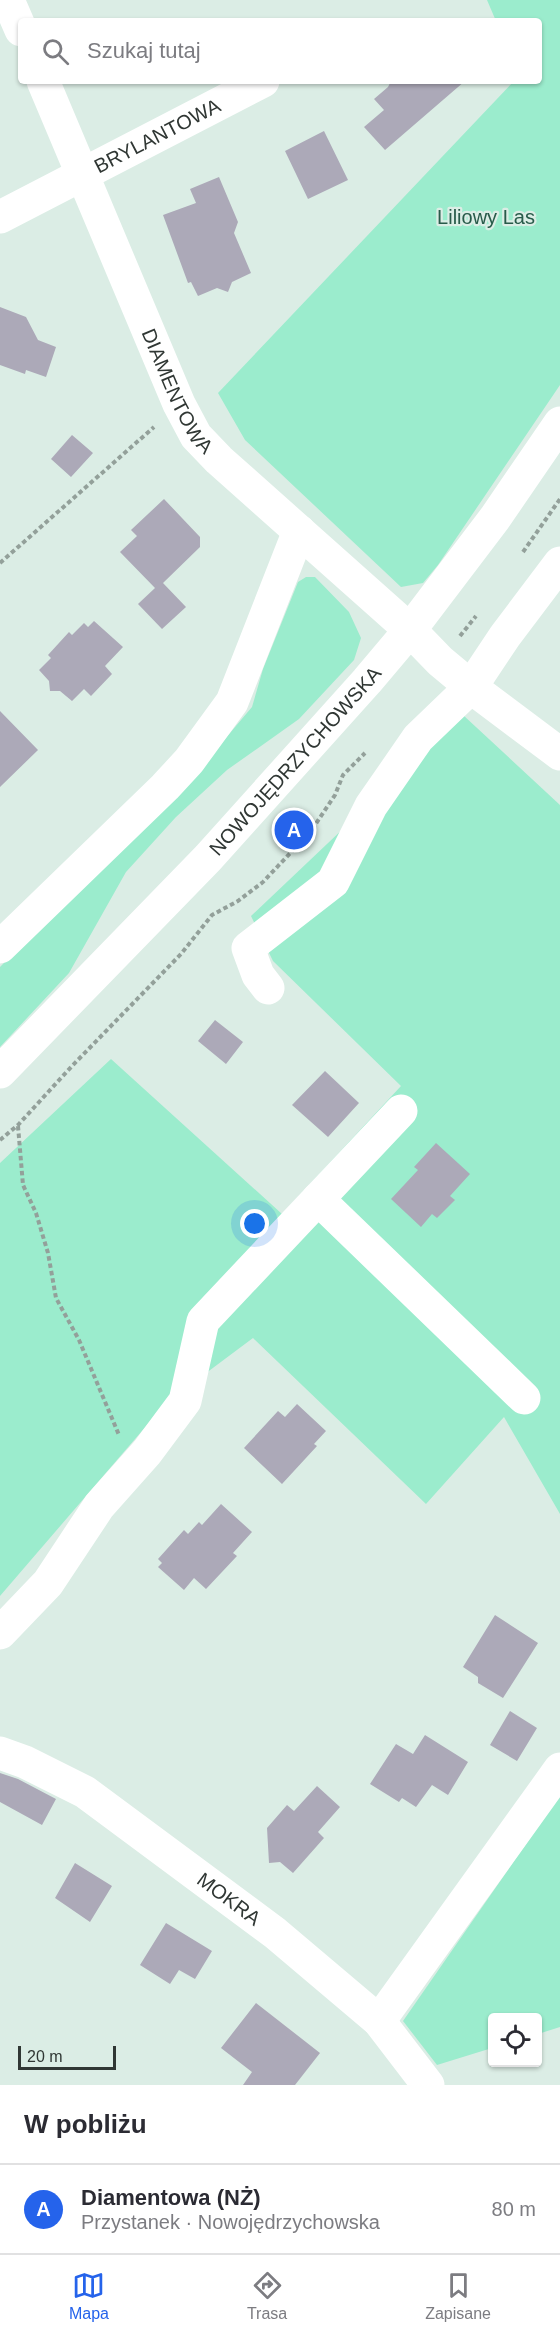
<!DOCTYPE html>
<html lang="pl">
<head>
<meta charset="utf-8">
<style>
  body { margin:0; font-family:Arial,sans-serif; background:#f2f2f3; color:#2b2b33 }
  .controls { position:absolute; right:18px; bottom:18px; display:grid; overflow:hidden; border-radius:6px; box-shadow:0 2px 4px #0004 }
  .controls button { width:54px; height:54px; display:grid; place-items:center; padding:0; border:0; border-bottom:2px solid #e1e1e2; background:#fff; color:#2b2b33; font:30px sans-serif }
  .scale { position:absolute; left:18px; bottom:15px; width:98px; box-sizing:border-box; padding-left:6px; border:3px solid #303734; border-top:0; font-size:16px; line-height:21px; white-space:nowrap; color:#303734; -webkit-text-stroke:4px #dbede5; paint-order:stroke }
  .you { position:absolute; left:255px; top:1224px; width:21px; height:21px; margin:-15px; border:4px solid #fff; border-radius:50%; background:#1a73e8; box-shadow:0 0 0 9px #1a73e833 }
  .badge { display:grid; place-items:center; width:39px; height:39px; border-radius:50%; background:#2563eb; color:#fff; font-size:20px; font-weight:700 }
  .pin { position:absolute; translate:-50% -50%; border:3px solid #fff; box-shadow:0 2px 6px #0006 }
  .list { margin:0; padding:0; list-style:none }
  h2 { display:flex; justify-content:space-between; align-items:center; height:78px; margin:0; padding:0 24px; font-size:26px }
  h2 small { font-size:20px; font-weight:400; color:#7c7c81 }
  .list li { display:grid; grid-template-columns:39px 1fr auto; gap:18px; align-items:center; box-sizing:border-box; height:90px; padding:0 24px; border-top:2px solid #e1e1e2 }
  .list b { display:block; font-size:22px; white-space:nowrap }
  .list p { margin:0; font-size:20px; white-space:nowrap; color:#7c7c81 }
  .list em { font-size:20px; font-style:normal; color:#7c7c81 }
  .icon { flex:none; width:33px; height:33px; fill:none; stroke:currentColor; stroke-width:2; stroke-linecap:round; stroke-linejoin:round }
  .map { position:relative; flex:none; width:560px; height:2085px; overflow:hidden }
  .search { position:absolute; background:#fff; box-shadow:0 2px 4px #0004; left:18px; right:18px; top:18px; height:66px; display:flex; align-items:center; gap:15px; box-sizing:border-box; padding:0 21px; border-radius:6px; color:#7c7c81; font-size:22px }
  .sheet { height:168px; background:#fff }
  nav { display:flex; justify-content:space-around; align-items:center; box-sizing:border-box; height:84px; border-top:2px solid #e1e1e2; background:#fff; font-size:16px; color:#7c7c81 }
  nav a { display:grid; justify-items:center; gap:3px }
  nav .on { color:#2563eb }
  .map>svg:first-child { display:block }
  .green { fill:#9beccd }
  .building { fill:#aca9b8 }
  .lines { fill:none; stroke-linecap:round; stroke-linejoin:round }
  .path { stroke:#93a09a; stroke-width:4; stroke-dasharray:4.5 3; stroke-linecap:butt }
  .minor { stroke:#fff; stroke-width:33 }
  .labels { text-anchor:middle; stroke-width:4.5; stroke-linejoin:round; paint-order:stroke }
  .street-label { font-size:20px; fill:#303734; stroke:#dbede5 }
  .park-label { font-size:20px; fill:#285b4a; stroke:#dbede5 }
</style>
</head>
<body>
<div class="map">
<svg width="560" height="2085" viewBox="0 0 560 2085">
  <rect width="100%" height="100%" fill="#dbede5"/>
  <path class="green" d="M 487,0 L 560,0 L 560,385 L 438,565 L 423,583 L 401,587 L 245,440 L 218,393 L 514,81 L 539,81 L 539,21 L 496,21 Z
    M 306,577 L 315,577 L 349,612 L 361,638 L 354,660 L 299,719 L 227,770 L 176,817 L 126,872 L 69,973 L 0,1047 L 0,967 L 219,746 L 252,707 L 263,669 L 298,582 Z
    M 463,715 L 560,805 L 560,1514 L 504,1417 L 426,1504 L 253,1338 L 166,1403 L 0,1596 L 0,1163 L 111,1059 L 282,1214 L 401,1086 L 273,961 L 251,916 Z
    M 560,1795 L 560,2027 L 538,2034 L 538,2018 L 492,2018 L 492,2048 L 437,2065 L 403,2021 Z"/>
  <path class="building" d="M 391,81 L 465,81 L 385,150 L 364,127 L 384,110 L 374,99 L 388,87 Z
    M 324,131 L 348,180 L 308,199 L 285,151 Z
    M 219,177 L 238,222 L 234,233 L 251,273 L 232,282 L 228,292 L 217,288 L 198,296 L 191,282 L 188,283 L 163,215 L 196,203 L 190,189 Z
    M 0,307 L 26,317 L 38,340 L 56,347 L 46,377 L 26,370 L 25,374 L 0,365 Z
    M 72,435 L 93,453 L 71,477 L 51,459 Z
    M 164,499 L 200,537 L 200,547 L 163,583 L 186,607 L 162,629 L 138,604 L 155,588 L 120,552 L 137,536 L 131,530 Z
    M 94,621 L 123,647 L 105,666 L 112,674 L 91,696 L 84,689 L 72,701 L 60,691 L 50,691 L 49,681 L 39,670 L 51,658 L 48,655 L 69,632 L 72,635 L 84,623 L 88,627 Z
    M 0,711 L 38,750 L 0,787 Z
    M 215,1020 L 243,1042 L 226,1064 L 198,1041 Z
    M 325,1071 L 359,1103 L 328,1137 L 292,1105 Z
    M 436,1143 L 470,1174 L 450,1196 L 455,1200 L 437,1218 L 432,1214 L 421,1227 L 391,1199 L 418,1170 L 414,1167 Z
    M 297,1404 L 326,1431 L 314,1444 L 317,1446 L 282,1484 L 244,1448 L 278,1411 L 285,1417 Z
    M 221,1504 L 252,1532 L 233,1553 L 237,1556 L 206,1589 L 194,1578 L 184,1590 L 158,1567 L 162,1563 L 158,1559 L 184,1530 L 188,1534 L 199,1522 L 202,1525 Z
    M 495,1615 L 538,1643 L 503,1698 L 478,1683 L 478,1677 L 463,1667 Z
    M 510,1711 L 537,1728 L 517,1761 L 490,1745 Z
    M 425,1735 L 468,1762 L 448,1795 L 432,1785 L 416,1807 L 402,1798 L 399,1802 L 370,1784 L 396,1744 L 413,1754 Z
    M 0,1773 L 18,1779 L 56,1799 L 42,1825 L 0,1802 Z
    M 317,1786 L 340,1807 L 318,1832 L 324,1838 L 293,1873 L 280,1862 L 269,1863 L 267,1828 L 287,1805 L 294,1811 Z
    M 75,1863 L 112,1886 L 90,1922 L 55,1898 Z
    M 166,1923 L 212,1951 L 195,1979 L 179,1970 L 170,1984 L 140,1965 Z
    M 256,2003 L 320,2053 L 295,2085 L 243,2085 L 252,2072 L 221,2048 Z"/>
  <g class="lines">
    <path class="path" d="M 523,552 L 560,499
      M 0,563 L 154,427
      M 460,636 L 476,616
      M 18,1126 L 23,1185 L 36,1213 L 48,1253 L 56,1298 L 79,1340 L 119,1435
      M 0,1140 L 18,1125 L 72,1066 L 181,954 L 212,915 L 238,901 L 263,882 L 311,831 L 335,795 L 343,775 L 365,753"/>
    <g class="minor">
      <path d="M 8,0 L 21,30"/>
      <path id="s1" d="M 43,81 L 179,404 L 196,436 L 219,460 L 410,630 L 440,661 L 476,691 L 560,754"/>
      <path id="s2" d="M 0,217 L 263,81"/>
      <path d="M 0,947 L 165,787 L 189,761 L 232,702 L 299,531"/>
      <path d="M 268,988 L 258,975 L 248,948 L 333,882 L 371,806 L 418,738 L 471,687 L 505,636 L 560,563"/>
      <path id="s3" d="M 0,1072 L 208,858 L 367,681 L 410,630 L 495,518 L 560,423"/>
      <path d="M 318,1199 L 524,1398"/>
      <path d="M 0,1633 L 48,1583 L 99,1506 L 147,1452 L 185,1401 L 203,1321 L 401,1111"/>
      <path id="s4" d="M 0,1753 L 25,1762 L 85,1792 L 275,1933 L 379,2021 L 428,2085"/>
      <path d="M 379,2021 L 560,1769"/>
    </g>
  </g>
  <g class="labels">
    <g class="street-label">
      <text dy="7" stroke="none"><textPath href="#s2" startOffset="177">BRYLANTOWA</textPath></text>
      <text dy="7" stroke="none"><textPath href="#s1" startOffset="338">DIAMENTOWA</textPath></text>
      <text dy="7" stroke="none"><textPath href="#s3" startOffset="429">NOWOJĘDRZYCHOWSKA</textPath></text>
      <text dy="7" stroke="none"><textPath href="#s4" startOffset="273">MOKRA</textPath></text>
    </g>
    <g class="park-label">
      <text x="486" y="224">Liliowy Las</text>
    </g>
  </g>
</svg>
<div class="controls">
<button><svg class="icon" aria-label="locate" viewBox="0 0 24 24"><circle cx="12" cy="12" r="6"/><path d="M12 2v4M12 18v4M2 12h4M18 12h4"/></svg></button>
</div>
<div class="scale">20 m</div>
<div class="you"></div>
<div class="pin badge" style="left:294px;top:830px">A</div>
<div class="search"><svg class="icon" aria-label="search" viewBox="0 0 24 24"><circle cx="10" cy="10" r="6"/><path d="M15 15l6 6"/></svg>Szukaj tutaj</div>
</div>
<section class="sheet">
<h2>W pobliżu<small></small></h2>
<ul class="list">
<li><span class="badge">A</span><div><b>Diamentowa (NŻ)</b><p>Przystanek · Nowojędrzychowska</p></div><em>80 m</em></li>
</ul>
</section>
<nav>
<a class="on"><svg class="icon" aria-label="map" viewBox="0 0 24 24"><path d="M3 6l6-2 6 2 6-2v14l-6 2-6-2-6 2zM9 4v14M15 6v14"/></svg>Mapa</a>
<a><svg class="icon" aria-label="directions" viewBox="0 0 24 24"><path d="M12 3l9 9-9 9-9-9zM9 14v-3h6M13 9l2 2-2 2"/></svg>Trasa</a>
<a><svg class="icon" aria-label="saved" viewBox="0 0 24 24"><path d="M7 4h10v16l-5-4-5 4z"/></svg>Zapisane</a>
</nav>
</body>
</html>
